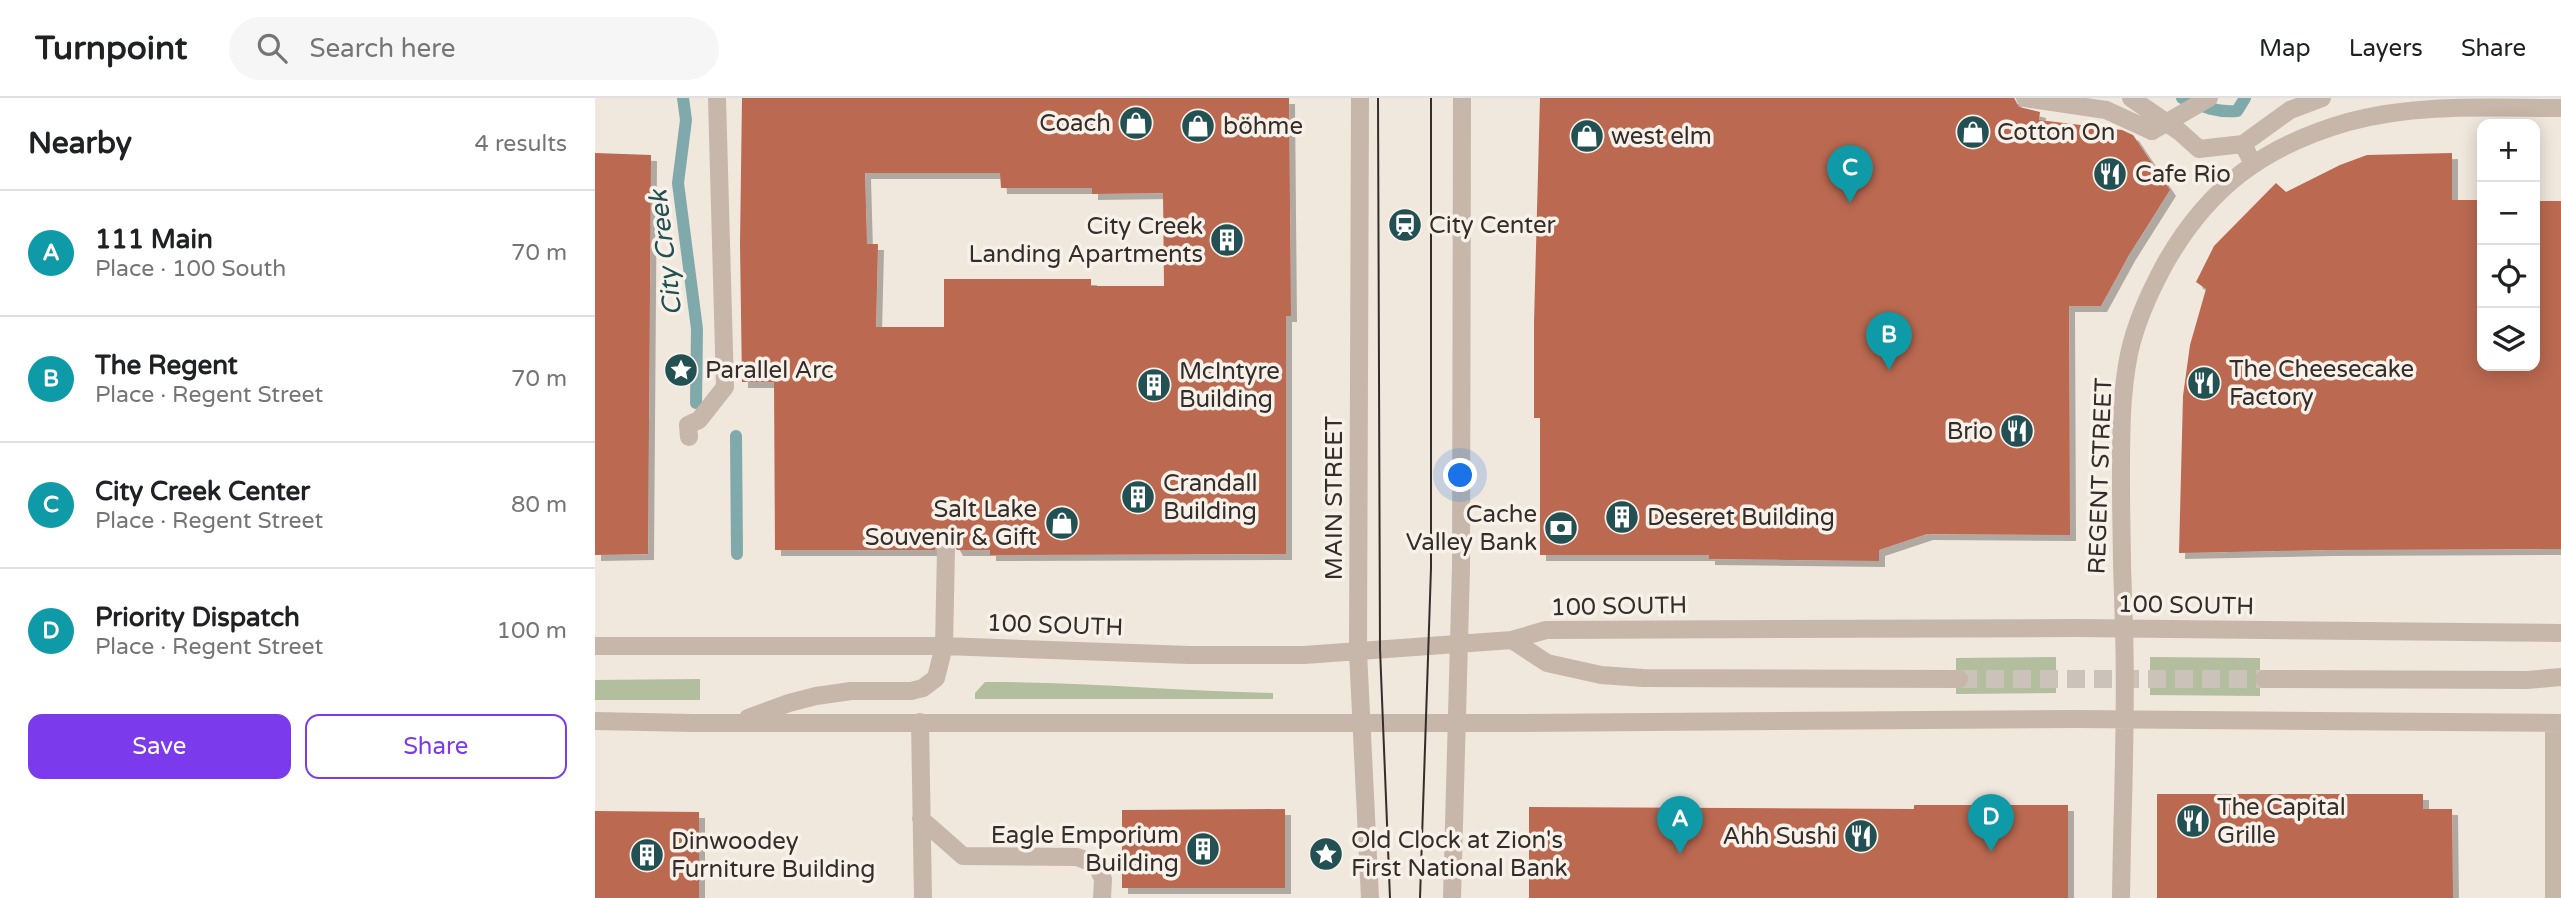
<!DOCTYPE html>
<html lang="en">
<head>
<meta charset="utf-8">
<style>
  body { margin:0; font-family:"Varela Round",sans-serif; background:#f6f6f6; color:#202124 }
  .controls { position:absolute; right:21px; top:21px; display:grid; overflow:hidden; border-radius:14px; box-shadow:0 4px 18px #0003 }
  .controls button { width:63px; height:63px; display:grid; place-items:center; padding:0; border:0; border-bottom:2px solid #e0e0e0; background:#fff; color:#202124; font:35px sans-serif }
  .you { position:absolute; left:866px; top:378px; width:24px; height:24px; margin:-18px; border:5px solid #fff; border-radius:50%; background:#1a73e8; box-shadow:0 0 0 10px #1a73e833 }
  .badge { display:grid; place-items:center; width:46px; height:46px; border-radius:50%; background:#7c3aed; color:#fff; font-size:23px; font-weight:700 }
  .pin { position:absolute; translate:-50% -58px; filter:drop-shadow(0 2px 4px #0008) }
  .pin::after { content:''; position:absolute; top:37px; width:24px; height:21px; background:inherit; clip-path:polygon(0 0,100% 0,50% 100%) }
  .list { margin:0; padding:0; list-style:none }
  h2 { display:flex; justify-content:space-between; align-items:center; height:91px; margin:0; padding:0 28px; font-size:30px }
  h2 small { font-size:23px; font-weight:400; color:#757577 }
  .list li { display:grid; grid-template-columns:46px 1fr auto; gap:21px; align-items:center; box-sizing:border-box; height:126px; padding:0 28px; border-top:2px solid #e0e0e0 }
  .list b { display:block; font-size:26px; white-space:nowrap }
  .list p { margin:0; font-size:23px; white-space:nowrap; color:#757577 }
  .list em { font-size:23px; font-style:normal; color:#757577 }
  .actions { display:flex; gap:14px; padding:21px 28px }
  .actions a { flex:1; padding:16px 0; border:2px solid #7c3aed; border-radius:14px; text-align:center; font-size:24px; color:#7c3aed }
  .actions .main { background:#7c3aed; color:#fff }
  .icon { flex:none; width:38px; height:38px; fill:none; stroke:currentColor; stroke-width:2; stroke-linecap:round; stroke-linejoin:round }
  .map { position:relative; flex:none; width:1966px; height:800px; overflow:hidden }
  header { display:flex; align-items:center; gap:42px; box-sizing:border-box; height:98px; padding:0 35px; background:#fff; border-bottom:2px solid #e0e0e0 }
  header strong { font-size:33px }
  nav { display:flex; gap:38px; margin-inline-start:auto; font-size:24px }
  .search { width:490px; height:63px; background:#f6f6f6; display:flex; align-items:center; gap:18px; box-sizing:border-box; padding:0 24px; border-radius:38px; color:#757577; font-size:26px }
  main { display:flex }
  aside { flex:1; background:#fff }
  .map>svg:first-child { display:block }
  .green { fill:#b3be9e }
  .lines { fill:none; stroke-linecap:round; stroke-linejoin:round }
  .stream { stroke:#7fa9aa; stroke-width:12 }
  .building { fill:#bb6951; fill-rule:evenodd; filter:url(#shadow) }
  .minor-tunnel { stroke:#cbc2b9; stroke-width:18; stroke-dasharray:18 9; stroke-linecap:butt }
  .minor { stroke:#c7b7aa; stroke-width:18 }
  .tram { stroke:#352d29; stroke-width:2 }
  .minor-bridge { stroke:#c7b7aa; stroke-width:18 }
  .labels { text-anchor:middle; stroke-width:7; stroke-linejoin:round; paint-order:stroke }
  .poi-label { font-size:24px; fill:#352d29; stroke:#f8f1e9; text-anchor:start }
  .street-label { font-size:24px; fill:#352d29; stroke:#f8f1e9 }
  .water-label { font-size:26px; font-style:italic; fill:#225053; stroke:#f8f1e9 }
</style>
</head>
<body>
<header>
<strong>Turnpoint</strong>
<div class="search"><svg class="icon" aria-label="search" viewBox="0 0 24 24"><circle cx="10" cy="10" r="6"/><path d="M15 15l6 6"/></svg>Search here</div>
<nav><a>Map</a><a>Layers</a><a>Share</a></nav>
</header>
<main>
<aside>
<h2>Nearby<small>4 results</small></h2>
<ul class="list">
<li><span class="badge" style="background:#0f9aa8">A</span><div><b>111 Main</b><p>Place · 100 South</p></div><em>70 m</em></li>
<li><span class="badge" style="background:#0f9aa8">B</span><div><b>The Regent</b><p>Place · Regent Street</p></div><em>70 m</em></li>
<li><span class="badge" style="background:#0f9aa8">C</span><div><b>City Creek Center</b><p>Place · Regent Street</p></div><em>80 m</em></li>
<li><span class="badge" style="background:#0f9aa8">D</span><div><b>Priority Dispatch</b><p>Place · Regent Street</p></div><em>100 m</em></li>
</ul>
<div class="actions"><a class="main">Save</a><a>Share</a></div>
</aside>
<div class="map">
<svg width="1966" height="800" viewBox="0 0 1966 800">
  <defs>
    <filter id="shadow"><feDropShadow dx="6" dy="6" stdDeviation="0" flood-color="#0004"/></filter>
  </defs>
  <rect width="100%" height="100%" fill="#f0e7dd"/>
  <path class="green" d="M 1461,559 L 1461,595 L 1361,596 L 1361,560 Z
    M 1555,559 L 1665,560 L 1665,598 L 1555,597 Z
    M 105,581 L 105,602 L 0,602 L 0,582 Z
    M 390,584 C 486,584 582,593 678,595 L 678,601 L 380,601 L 380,595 Z"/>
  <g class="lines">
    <path class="stream" d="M 88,0 L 91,22 L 83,85 L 102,231 L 101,305
      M 1587,0 C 1606,8 1621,15 1642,13 L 1650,0
      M 141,338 L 142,456"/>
  </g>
  <path class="building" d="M 147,0 L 694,0 L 696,218 L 691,218 L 691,456 L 395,457 L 395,452 L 362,452 L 357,443 L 351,441 L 342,446 L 340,452 L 180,452 L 179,284 L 147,284 L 145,146 ZM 270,75 L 405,75 L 406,90 L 497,90 L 497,96 L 568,95 L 569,188 L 496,188 L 496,181 L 349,181 L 349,229 L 281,229 L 283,146 L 272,146 Z
    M 945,0 L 1419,0 L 1424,9 L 1445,14 L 1444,22 L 1527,32 L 1538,37 L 1575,92 L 1534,157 L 1506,208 L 1474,208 L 1475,437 L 1332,436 L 1284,452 L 1284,463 L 1114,461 L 1114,457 L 945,457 L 945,320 L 939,320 L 939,225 Z
    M 0,55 L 56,57 L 53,456 L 0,457 Z
    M 1857,55 L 1857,102 L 1887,102 L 1887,268 L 1940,268 L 1940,103 L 1966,103 L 1966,451 L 1731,452 L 1584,455 L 1588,298 L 1595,247 L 1611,191 L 1601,184 L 1619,148 L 1681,85 L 1691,94 L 1745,67 L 1772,57 Z
    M 1562,696 L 1828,696 L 1828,711 L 1857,711 L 1858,800 L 1562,800 Z
    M 1319,707 L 1473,707 L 1473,800 L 934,800 L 934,709 L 1319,711 Z
    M 690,711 L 690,790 L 527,790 L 527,712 Z
    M 0,713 L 104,714 L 104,800 L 0,800 Z"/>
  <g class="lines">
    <path class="minor-tunnel" d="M 1364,581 L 1669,581"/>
    <path class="minor" d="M 765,0 L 763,554 L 775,800
      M 1430,0 L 1511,12 L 1557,33
      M 1536,0 L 1585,34 L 1604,51 L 1648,46 L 1658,66
      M 1648,46 L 1695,12 L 1727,0
      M 94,339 L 93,327 L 104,322 L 130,289 L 122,0
      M 917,542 L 952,565 L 1006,577 L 1048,580 L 1364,581
      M 0,548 L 349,548 L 594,557 L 709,557 L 917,542 L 951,532 L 1481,530 L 1966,535
      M 1669,581 L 1932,582 L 1966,579
      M 153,620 L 194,605 L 221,598 L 256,593 L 316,593 L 328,590 L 341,580 L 349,548 L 351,452
      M 0,623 L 97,625 L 916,625 L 1480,621 L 1966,625
      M 325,624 L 328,800
      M 326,721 L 368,758 L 482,759 L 501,766 L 508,781 L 507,800
      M 857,800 L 866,470 L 867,0
      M 1526,800 C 1527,710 1532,620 1529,530 C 1527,479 1526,428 1526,376 C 1526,336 1526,296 1534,256 C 1541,223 1555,193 1571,164 C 1614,89 1669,48 1753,24 C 1822,5 1895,10 1966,10
      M 1959,800 L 1959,625"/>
    <path class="tram" d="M 783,0 L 785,551 L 795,800
      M 825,800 L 836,470 L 836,0"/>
    <path class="minor-bridge" d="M 1557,33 L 1614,0"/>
  </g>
  <defs>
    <g id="shop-disc" transform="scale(1.75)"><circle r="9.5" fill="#225053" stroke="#f8f1e9"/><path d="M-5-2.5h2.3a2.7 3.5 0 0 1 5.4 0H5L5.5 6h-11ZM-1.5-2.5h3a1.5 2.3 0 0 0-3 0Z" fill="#fff"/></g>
    <g id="restaurant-disc" transform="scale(1.75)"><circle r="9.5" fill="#225053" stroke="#f8f1e9"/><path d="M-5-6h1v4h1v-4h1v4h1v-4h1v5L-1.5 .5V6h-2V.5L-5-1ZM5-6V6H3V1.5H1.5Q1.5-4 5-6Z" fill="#fff"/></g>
    <g id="station-disc" transform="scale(1.75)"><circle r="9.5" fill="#225053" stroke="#f8f1e9"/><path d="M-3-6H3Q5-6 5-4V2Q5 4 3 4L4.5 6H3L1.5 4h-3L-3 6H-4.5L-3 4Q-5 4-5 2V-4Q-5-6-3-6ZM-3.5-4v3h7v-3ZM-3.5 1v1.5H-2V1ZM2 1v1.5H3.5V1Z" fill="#fff"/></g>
    <g id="building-disc" transform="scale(1.75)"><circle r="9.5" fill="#225053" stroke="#f8f1e9"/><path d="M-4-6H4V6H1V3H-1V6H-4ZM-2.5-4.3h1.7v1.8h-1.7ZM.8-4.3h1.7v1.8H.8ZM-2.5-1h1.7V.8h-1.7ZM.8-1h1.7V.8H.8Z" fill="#fff"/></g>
    <g id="sight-disc" transform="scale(1.75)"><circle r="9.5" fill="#225053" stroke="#f8f1e9"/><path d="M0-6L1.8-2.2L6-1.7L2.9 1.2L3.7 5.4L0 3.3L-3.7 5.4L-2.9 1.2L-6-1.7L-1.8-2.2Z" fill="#fff"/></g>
    <g id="bank-disc" transform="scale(1.75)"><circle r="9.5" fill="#225053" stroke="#f8f1e9"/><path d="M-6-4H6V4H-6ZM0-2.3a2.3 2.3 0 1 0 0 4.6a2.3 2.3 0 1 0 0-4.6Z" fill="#fff"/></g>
  </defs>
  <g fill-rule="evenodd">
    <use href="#shop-disc" x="541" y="25"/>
    <use href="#shop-disc" x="603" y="28"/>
    <use href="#shop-disc" x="1378" y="34"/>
    <use href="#shop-disc" x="992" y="38"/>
    <use href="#restaurant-disc" x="1515" y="76"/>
    <use href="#station-disc" x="810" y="127"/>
    <use href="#building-disc" x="632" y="142"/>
    <use href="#sight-disc" x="86" y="272"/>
    <use href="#restaurant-disc" x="1609" y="285"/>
    <use href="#building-disc" x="559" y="287"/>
    <use href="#restaurant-disc" x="1422" y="333"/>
    <use href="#building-disc" x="543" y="399"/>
    <use href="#building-disc" x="1027" y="419"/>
    <use href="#shop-disc" x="467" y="425"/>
    <use href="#bank-disc" x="966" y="430"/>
    <use href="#restaurant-disc" x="1598" y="723"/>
    <use href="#restaurant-disc" x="1266" y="738"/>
    <use href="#building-disc" x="608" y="751"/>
    <use href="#sight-disc" x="731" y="756"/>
    <use href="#building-disc" x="52" y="757"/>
  </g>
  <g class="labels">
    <g class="poi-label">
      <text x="516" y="33" text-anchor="end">Coach</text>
      <text x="628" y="36">böhme</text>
      <text x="1402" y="42">Cotton On</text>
      <text x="1016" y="46">west elm</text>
      <text x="1540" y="84">Cafe Rio</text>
      <text x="834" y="135">City Center</text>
      <text x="608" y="136" text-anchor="end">City Creek<tspan x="608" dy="28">Landing Apartments</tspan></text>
      <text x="1634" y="279">The Cheesecake<tspan x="1634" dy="28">Factory</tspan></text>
      <text x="110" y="280">Parallel Arc</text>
      <text x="584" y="281">McIntyre<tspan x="584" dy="28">Building</tspan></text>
      <text x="1398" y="341" text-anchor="end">Brio</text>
      <text x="568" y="393">Crandall<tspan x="568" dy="28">Building</tspan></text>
      <text x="442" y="419" text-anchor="end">Salt Lake<tspan x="442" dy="28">Souvenir &amp; Gift</tspan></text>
      <text x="942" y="424" text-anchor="end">Cache<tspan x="942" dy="28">Valley Bank</tspan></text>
      <text x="1052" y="427">Deseret Building</text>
      <text x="1622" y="717">The Capital<tspan x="1622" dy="28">Grille</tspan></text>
      <text x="584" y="745" text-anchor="end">Eagle Emporium<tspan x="584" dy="28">Building</tspan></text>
      <text x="1242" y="746" text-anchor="end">Ahh Sushi</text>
      <text x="756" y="750">Old Clock at Zion's<tspan x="756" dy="28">First National Bank</tspan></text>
      <text x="76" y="751">Dinwoodey<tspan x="76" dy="28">Furniture Building</tspan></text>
    </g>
    <g class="street-label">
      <text transform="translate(1505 378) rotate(-88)" y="8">REGENT STREET</text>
      <text transform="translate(739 400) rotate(-90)" y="8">MAIN STREET</text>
      <text transform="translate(1591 507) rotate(1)" y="8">100 SOUTH</text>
      <text transform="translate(1024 508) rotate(-1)" y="8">100 SOUTH</text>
      <text transform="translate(460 527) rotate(2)" y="8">100 SOUTH</text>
    </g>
    <g class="water-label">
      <text transform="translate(70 155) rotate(-97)" y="9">City Creek</text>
    </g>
  </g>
</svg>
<div class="controls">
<button>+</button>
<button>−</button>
<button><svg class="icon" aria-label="locate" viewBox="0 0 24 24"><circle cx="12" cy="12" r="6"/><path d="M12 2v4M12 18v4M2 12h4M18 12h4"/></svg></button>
<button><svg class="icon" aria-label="layers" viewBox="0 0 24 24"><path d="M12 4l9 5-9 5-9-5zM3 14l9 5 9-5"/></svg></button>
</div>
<div class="you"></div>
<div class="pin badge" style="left:1085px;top:756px;background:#0f9aa8">A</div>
<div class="pin badge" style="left:1294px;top:272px;background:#0f9aa8">B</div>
<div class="pin badge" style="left:1255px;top:105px;background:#0f9aa8">C</div>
<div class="pin badge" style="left:1396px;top:754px;background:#0f9aa8">D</div>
</div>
</main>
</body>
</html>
